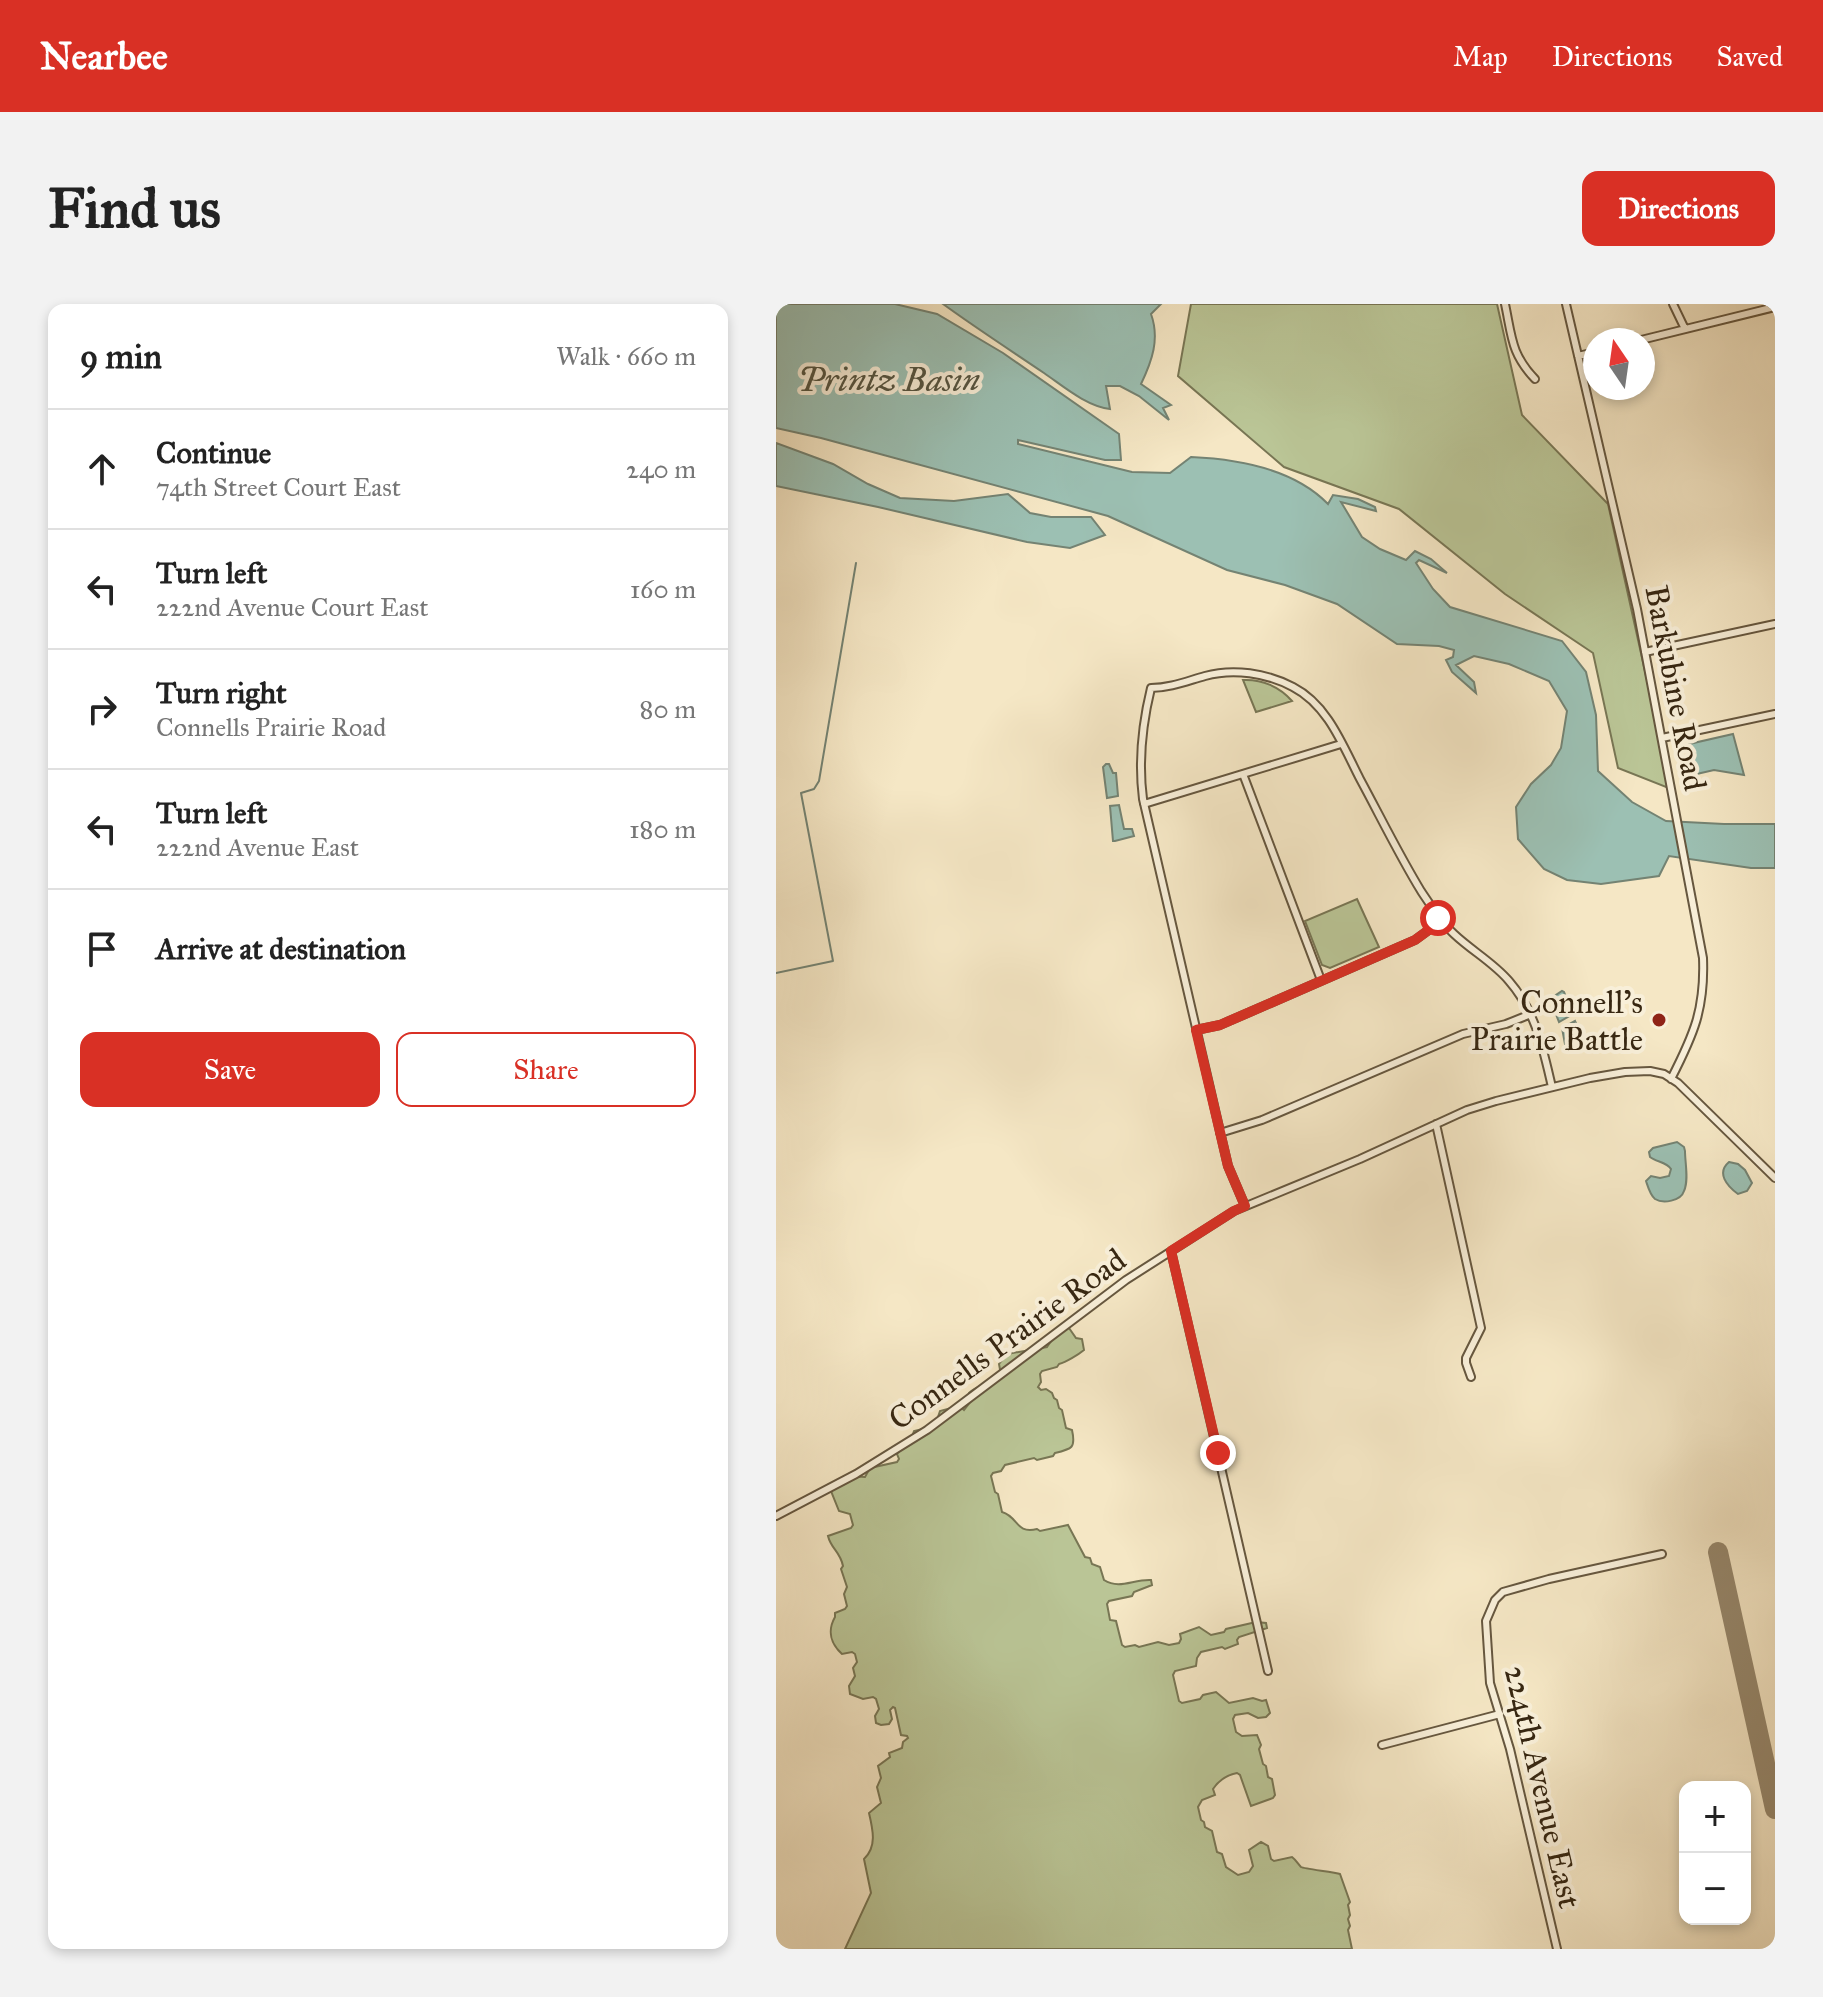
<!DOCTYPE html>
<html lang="en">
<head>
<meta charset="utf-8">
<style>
  body { margin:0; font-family:"IM FELL Great Primer",serif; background:#f2f2f2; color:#222 }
  .controls { position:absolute; right:24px; bottom:24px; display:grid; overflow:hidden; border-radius:16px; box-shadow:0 4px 12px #0003 }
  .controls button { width:72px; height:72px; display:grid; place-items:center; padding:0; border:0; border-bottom:2px solid #e0e0e0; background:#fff; color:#222; font:40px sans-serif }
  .compass { position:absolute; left:807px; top:24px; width:72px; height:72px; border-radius:50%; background:#fff; box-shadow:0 4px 12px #0003; rotate:347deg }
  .stop { position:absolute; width:24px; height:24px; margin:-18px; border:6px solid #d93025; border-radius:50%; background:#fff }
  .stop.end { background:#d93025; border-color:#fff; box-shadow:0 2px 8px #0008 }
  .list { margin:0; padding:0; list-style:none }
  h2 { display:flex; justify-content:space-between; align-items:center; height:104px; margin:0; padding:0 32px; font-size:34px }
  h2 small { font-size:26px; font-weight:400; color:#767676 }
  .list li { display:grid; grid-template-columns:52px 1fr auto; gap:24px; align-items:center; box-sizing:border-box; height:120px; padding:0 32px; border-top:2px solid #e0e0e0 }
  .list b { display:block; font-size:30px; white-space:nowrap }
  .list p { margin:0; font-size:26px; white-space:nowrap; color:#767676 }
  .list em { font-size:26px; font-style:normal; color:#767676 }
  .actions { display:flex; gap:16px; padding:24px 32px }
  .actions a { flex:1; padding:18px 0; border:2px solid #d93025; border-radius:16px; text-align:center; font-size:28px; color:#d93025 }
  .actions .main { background:#d93025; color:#fff }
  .icon { flex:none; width:44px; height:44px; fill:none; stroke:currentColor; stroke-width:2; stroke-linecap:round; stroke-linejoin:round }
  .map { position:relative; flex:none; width:999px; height:1645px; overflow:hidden; border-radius:16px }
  header { display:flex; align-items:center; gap:48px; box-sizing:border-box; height:112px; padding:0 40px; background:#d93025; color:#fff }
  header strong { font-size:38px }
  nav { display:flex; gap:44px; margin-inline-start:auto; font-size:28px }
  .intro { display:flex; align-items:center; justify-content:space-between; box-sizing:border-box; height:192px; padding:0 48px }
  h1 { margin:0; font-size:56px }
  .button { padding:20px 36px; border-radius:16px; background:#d93025; color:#fff; font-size:28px; font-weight:700 }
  main { display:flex; gap:48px; padding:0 48px }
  aside { flex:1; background:#fff; border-radius:16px; box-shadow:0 4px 12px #0003 }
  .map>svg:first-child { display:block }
  .green { fill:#bac596; stroke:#787654; stroke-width:2 }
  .water { fill:#9cc0b3; stroke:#748373; stroke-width:2 }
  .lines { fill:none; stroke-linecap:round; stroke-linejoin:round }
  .stream { stroke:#748373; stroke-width:2 }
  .taxiway { stroke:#96876c; stroke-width:20 }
  .street-casing { stroke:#66573f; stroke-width:10 }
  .street { stroke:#f8efd9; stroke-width:6 }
  .route { stroke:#d93025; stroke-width:10 }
  .poi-dot { fill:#8f2418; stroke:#f8efd9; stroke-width:3 }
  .labels { text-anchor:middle; stroke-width:8; stroke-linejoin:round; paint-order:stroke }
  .street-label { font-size:32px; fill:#372712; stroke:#f8efd9 }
  .poi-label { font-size:32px; fill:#372712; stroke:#f8efd9; text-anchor:end }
  .water-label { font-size:34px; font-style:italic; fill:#555542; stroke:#f8efd9 }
</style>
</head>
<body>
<header>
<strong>Nearbee</strong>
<nav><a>Map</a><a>Directions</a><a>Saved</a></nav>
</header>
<div class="intro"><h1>Find us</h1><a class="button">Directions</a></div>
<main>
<aside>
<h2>9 min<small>Walk · 660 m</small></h2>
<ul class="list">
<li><svg class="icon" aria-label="ahead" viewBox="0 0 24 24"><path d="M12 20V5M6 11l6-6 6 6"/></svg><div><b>Continue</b><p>74th Street Court East</p></div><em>240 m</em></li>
<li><svg class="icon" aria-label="left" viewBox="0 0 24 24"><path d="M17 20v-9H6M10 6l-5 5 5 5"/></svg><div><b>Turn left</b><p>222nd Avenue Court East</p></div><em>160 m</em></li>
<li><svg class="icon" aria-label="right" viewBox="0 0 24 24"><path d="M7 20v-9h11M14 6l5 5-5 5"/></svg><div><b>Turn right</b><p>Connells Prairie Road</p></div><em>80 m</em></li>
<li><svg class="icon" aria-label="left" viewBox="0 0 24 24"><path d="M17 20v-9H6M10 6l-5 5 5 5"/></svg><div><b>Turn left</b><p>222nd Avenue East</p></div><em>180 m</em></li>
<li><svg class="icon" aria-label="arrive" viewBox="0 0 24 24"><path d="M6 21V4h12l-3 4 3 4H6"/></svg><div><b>Arrive at destination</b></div></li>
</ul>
<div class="actions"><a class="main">Save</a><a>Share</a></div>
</aside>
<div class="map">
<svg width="999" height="1645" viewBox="0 0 999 1645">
  <rect width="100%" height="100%" fill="#f5e7c5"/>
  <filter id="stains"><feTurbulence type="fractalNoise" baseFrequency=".0025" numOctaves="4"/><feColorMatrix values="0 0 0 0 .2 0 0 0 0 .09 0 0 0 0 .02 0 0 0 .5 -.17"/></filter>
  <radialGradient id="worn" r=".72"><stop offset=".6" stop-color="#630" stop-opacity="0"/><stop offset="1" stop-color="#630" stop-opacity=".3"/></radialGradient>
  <path class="green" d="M 415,0 L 721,0 L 746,111 L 832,200 L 895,485 L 842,464 L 817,349 L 729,290 L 623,205 L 508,163 L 402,72 Z
    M 467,376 C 486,375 504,383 516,397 L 480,408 Z
    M 581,595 L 603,643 L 554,664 L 546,661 L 529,617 Z
    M 293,1024 L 300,1034 L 306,1035 L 308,1046 C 302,1051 290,1058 283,1060 L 281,1063 L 266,1067 L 264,1070 L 265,1078 L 262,1083 L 265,1086 L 270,1085 L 276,1089 L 278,1094 L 281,1096 L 283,1104 L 286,1106 L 290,1124 L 296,1126 C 300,1144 296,1145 279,1149 L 277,1152 L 261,1156 L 258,1154 L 229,1161 L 225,1167 L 217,1169 L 215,1172 L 219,1188 L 222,1190 L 226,1208 C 243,1213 239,1230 261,1225 L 264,1227 L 292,1221 L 309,1253 L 314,1254 L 316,1260 L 324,1263 L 328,1276 C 344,1286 357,1275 375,1276 L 376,1281 L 358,1288 L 356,1292 L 333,1297 L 331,1300 L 334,1316 L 340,1317 L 346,1341 L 349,1343 L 359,1341 L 363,1343 L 382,1338 L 393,1341 L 403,1339 L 405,1335 L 404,1330 L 423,1323 L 435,1331 L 448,1328 L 450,1325 L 480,1318 L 490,1319 L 491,1324 L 463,1333 L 461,1336 L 462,1340 L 449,1345 L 446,1343 L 425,1348 L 421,1354 L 420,1362 L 399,1367 L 397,1371 L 403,1397 L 406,1399 L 424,1395 L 427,1391 L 440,1388 L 453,1399 L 477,1394 L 486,1397 L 490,1396 L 494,1409 L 490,1413 L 482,1414 L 472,1409 L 459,1411 L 457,1415 L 460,1428 L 466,1432 L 481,1431 L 485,1441 L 483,1445 L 487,1460 L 490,1462 L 492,1473 L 496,1475 L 499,1491 L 497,1494 L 475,1502 L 464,1471 L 461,1469 C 451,1471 443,1476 437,1485 L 439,1491 L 426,1496 L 422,1503 L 425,1516 L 428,1518 L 429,1523 L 436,1527 L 441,1548 L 446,1550 L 450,1563 L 462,1571 L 473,1568 L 477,1562 L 473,1546 L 485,1538 L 492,1542 L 495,1555 L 498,1557 L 516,1553 C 520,1556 522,1560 525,1563 C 528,1565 559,1568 564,1570 L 574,1598 L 572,1601 L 574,1611 L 572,1615 L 574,1622 L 572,1626 L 576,1645 L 69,1645 L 95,1589 L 88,1555 C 101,1543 97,1526 93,1509 L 105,1499 L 101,1483 L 105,1474 L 102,1462 L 114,1453 L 113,1449 L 126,1444 L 127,1438 L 132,1434 L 131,1432 L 125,1431 L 119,1404 L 117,1403 L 114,1406 L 116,1415 L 113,1420 L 105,1421 L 100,1419 L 99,1412 L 103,1405 L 100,1395 L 97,1393 L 87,1395 L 74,1390 L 73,1382 L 79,1372 L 77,1364 L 81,1358 L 79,1350 L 76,1348 L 66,1350 C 55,1340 51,1327 59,1313 L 59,1309 L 69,1305 L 71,1302 L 68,1290 L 71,1283 L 65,1265 L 67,1262 C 64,1247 55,1245 52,1232 L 75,1224 L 77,1221 L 74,1210 L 63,1207 L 55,1187 C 62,1176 77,1172 89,1173 L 94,1164 L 121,1158 L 123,1155 L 121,1150 L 123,1147 L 133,1141 L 138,1127 L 159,1122 L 164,1107 L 175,1104 L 178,1106 L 186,1104 L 188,1106 L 195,1097 L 193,1089 C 202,1081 215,1079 225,1071 L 223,1060 L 231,1050 L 271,1043 C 277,1034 282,1027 293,1024 Z"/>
  <path class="water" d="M 0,0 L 119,0 L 161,10 L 227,49 L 343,130 L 345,156 L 329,156 L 242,136 L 242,140 L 356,168 L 394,169 L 415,153 C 461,155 518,165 552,200 L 557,191 L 582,195 L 599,203 L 600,207 L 565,198 L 586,233 L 604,245 L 630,256 L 639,247 L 655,255 L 671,269 L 643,256 L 640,259 L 657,285 L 674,303 L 786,337 L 810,368 L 820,411 L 822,467 L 856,498 L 890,517 L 948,520 L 999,520 L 999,564 L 975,564 L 893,552 L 883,572 L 825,580 L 791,576 L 768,565 L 742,535 L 740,503 L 755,480 L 775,461 L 785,444 L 791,407 L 773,377 L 733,360 L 698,352 L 680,361 L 698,378 L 700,389 L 676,368 L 670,356 L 677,353 L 678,346 L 663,342 L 621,340 L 561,300 L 509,281 L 451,266 L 332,212 L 45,134 L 0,124 Z
    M 167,0 L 385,0 L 375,10 C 384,35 376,57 365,80 L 395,101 L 387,104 L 393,116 L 363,92 L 344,82 L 330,82 L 334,105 C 310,102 287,82 268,69 C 234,46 200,24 167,0 Z
    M 0,139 L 57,160 L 92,180 L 124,194 L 178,197 L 232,190 L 254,209 L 275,213 L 315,213 L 329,231 L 294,244 L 251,238 L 102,203 L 0,182 Z
    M 957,430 L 968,471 L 938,466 L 912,472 L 911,466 L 918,460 L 916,450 L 906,446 L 909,441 Z
    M 330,460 L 333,460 L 337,469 L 340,469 L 342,492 L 331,494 L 327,463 Z
    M 343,501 L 348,525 L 356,525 L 358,532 L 339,537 L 337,537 L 334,502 Z
    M 786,687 L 788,688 L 797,710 L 783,718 L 774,695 Z
    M 799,717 L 809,740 L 798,745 L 789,740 L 786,724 Z
    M 901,838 L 908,843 L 909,847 C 909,859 913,876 908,887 C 905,897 887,900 879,895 C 874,891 872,883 870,877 L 875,872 L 884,874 L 893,872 L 895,865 C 891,858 880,858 874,853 L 873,848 L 877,844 Z
    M 953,858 L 962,860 L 969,866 L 976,879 L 971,887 L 962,890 C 951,882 940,869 953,858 Z"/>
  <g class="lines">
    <path class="stream" d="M 0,669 L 57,657 L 25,489 L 38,485 L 43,477 L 80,259"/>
    <path class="taxiway" d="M 942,1248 L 999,1505"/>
    <g class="street-casing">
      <path id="street" d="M 729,0 C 736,33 735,50 759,75
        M 790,0 L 861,305 L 927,654 C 929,705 918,730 895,775
        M 897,0 L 909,25
        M 865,36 L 999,3
        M 802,52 L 819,48
        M 869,348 L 999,320
        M 886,434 L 999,410
        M 467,470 L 545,676
        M 368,500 L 565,440
        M 420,726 L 444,721 L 639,636 L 665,617
        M 660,820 L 705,1024 L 690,1054 L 690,1059 L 695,1073
        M 444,829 L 486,816 L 687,730 L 730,720 L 755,710
        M 469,902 L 452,862 L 367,495 C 362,456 366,421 375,384 C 394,384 411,377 429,372 C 457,364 491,369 517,383 C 552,401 567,442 584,475 C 604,512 623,551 645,587 C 655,602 665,618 678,630 C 696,647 718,659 733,677 C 760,708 767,745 776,783
        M 395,947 L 492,1367
        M 0,1212 L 80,1170 L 151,1126 L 350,976 L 458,907 L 584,855 L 691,806 L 720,797 L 814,774 L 849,768 L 874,767 L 888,770 L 902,779 L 999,874
        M 606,1441 L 724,1410
        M 781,1645 L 734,1445 L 714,1379 L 710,1317 L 719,1296 L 727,1288 L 773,1275 L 886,1250"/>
    </g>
    <use href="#street" class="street"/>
  </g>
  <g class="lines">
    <path class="route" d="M 442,1149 L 395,947 L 458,907 L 469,902 L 452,862 L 420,726 L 444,721 L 639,636 L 665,617 L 662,614"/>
  </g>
  <circle class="poi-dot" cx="883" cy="716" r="8"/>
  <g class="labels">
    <g class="street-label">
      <text transform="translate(900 384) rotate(79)" y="11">Barkubine Road</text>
      <text transform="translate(231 1035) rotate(-36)" y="11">Connells Prairie Road</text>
      <text transform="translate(767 1483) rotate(77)" y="11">224th Avenue East</text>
    </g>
    <g class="poi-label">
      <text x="867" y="709">Connell's<tspan x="867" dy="37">Prairie Battle</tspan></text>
    </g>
    <g class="water-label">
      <text x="113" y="87">Printz Basin</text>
    </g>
  </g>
  <rect width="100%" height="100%" filter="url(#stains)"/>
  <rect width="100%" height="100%" fill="url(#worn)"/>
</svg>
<div class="controls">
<button>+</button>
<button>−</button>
</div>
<svg class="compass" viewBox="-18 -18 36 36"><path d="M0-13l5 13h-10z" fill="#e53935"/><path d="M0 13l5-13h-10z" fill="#767676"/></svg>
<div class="stop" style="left:662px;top:614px"></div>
<div class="stop end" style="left:442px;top:1149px"></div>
</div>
</main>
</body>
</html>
